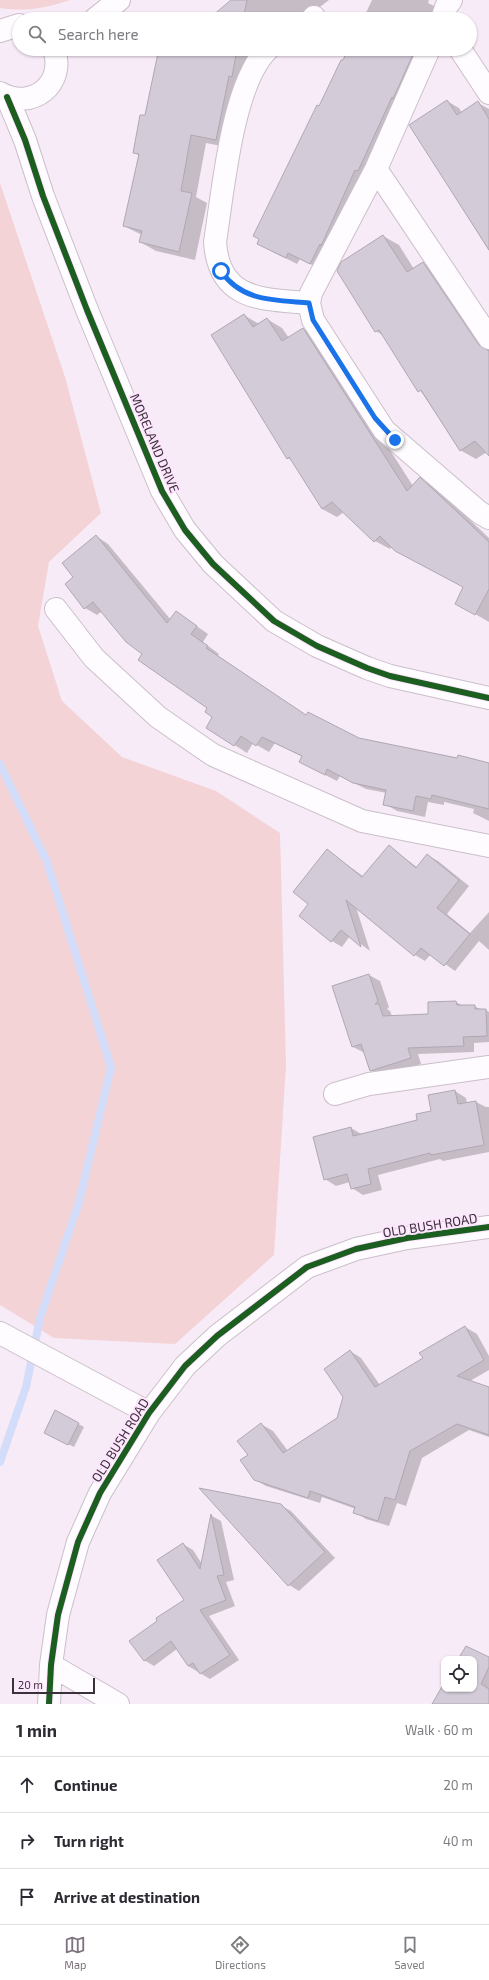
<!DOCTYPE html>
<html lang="en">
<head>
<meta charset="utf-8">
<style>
  body { margin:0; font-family:"Exo 2",sans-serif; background:#f7f7f7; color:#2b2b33 }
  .controls { position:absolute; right:12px; bottom:12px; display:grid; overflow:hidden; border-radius:8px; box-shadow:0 1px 3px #0004 }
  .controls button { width:36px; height:36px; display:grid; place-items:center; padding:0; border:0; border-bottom:1px solid #e1e1e2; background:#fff; color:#2b2b33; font:20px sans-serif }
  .scale { position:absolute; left:12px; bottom:10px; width:83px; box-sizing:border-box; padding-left:4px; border:2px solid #3b313b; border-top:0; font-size:11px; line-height:14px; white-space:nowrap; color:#3b313b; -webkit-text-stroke:3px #fee5fe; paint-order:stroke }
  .stop { position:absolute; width:12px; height:12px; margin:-9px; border:3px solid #1a73e8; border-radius:50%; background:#fff }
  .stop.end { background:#1a73e8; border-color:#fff; box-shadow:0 1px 4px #0008 }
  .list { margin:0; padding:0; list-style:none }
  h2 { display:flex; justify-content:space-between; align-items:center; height:52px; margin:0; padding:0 16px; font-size:17px }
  h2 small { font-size:13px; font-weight:400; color:#7c7c81 }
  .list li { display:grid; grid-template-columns:26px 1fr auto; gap:12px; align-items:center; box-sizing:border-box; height:56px; padding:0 16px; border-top:1px solid #e1e1e2 }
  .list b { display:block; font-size:15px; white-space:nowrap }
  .list em { font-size:13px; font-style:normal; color:#7c7c81 }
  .icon { flex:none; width:22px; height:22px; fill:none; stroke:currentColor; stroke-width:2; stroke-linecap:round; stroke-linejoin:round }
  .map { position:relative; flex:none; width:489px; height:1704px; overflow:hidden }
  .search { position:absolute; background:#fff; box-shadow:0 1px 3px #0004; left:12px; right:12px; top:12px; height:44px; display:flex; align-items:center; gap:10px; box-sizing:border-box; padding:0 14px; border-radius:22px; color:#7c7c81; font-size:15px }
  .sheet { height:220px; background:#fff }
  nav { display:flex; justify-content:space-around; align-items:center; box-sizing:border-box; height:56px; border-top:1px solid #e1e1e2; background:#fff; font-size:11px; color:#7c7c81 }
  nav a { display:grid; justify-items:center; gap:2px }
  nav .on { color:#7d727d }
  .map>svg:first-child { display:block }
  .green { fill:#f3d3d5 }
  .shadow { fill:#0003 }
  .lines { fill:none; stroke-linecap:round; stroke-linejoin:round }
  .stream { stroke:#d3ddf9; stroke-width:8 }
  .building { fill:#d3ccd8; stroke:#afa8b3 }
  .street-casing { stroke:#cabfca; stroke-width:24 }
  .street { stroke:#fefcfe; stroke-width:22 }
  .cycleway-casing { stroke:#fee5fe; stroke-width:8 }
  .cycleway { stroke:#1b5e20; stroke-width:6 }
  .route { stroke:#1a73e8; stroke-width:5 }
  .labels { text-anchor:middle; stroke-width:4; stroke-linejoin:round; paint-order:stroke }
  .street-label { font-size:13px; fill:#3b313b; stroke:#fee5fe }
</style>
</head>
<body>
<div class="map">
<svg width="489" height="1704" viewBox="0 0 489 1704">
  <rect width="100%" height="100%" fill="#f8ebf8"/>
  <path class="green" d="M 0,0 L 70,0 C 48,8 24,12 0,8 Z
    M 0,183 L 65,377 L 101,513 L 49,562 L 38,626 L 62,701 L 122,757 L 216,791 L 280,833 L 286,1065 L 274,1255 L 175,1344 L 54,1338 L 0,1305 Z"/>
  <path class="shadow" d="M 233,0 L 329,0 L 316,10 L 315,19 L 210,19 Z
    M 372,0 L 429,0 L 428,3 L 444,11 L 442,19 L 363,19 Z
    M 168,49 L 254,49 L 232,148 L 206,143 L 196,197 L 207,203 L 195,260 L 156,251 L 140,242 L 142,235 L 124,226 L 139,156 L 134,152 Z
    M 349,49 L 430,49 L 322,270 L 300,259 L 297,264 L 269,250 L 320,107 Z
    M 447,101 L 459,108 L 462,113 L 478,103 L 489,109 L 489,251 L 411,125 Z
    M 383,236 L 399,245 L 414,269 L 423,263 L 439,272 L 489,347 L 489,455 L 487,452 L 476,459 L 460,450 L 384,336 L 376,331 Z
    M 244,315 L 259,324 L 267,319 L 282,328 L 289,338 L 303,329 L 318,338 L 413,486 L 420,479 L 435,487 L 489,538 L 489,622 L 456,603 L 464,587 L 392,546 L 390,549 L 375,541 L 344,512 L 337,517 L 322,509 L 293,461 L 287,458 Z
    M 96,536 L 108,544 L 171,620 L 176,613 L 188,620 L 208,634 L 203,642 L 219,654 L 218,656 L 307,716 L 359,739 L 489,764 L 489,821 L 473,813 L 474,809 L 444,802 L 444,805 L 428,802 L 425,817 L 397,811 L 385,804 L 387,793 L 366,789 L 340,776 L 337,781 L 313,769 L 303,757 L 275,743 L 269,752 L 253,743 L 247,753 L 207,727 L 214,717 L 209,708 L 144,654 L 102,611 L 97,615 L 85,608 L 74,577 Z
    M 389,846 L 418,868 L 427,855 L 438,861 L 469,886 L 447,914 L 470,933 L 489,912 L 489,950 L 479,941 L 455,971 L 431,954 L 425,961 L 415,955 L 356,907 L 370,951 L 350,936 L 342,947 L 332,941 L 300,916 L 310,904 L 327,850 L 364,877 Z
    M 369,975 L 380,981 L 389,1007 L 387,1009 L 390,1011 L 392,1016 L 429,1014 L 456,1002 L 463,1006 L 474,1006 L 482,1010 L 486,1010 L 489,1012 L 489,1042 L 474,1043 L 474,1052 L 418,1054 L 421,1064 L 382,1077 L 371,1070 L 365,1053 L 353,1047 L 333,986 Z
    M 455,1091 L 466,1098 L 467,1103 L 476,1102 L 486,1107 L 489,1107 L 489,1152 L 443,1161 L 440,1159 L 378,1175 L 382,1190 L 363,1195 L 352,1188 L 350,1182 L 336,1186 L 325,1179 L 351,1128 L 363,1135 L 418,1121 L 432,1112 Z
    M 465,1327 L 477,1334 L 489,1356 L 489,1370 L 470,1381 L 489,1388 L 489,1437 L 469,1430 L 422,1458 L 406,1506 L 397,1503 L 389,1526 L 366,1519 L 355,1512 L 356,1509 L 322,1497 L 320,1503 L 266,1486 L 254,1479 L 249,1455 L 261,1424 L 273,1431 L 288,1451 L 337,1419 L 344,1397 L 350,1351 L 361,1358 L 380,1385 L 424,1359 Z
    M 56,1412 L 84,1427 L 74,1447 L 51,1436 Z
    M 280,1505 L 291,1511 L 335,1558 L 299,1591 L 289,1585 Z
    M 212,1516 L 221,1521 L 234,1580 L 226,1582 L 235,1606 L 209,1616 L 239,1660 L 210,1679 L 188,1666 L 177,1649 L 154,1666 L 144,1660 L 185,1600 L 183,1544 L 193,1550 L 202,1564 Z
    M 489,1658 L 489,1704 L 433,1704 L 444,1685 L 444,1689 L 474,1689 L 474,1659 L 460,1659 Z"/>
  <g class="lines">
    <path class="stream" d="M 0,764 L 47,862 L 111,1067 L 79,1202 L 40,1318 L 26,1387 L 0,1462"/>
  </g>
  <path class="building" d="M 231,0 L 247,0 L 243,19 L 215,19 L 212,16 Z
    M 167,49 L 237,49 L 232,77 L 229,76 L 216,140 L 191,135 L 181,191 L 192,193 L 179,252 L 139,242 L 142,231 L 123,226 L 139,154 L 133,153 L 140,115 L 145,115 L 158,53 L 166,54 Z
    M 348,49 L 408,49 L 414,52 L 393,99 L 392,97 L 358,171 L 355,170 L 321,246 L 320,244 L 310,264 L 288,253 L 286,258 L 257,244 L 259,239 L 253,236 L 317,105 L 319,106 L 341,60 L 343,60 Z
    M 447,100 L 457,115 L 478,101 L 489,119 L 489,250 L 409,125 Z
    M 383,235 L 407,272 L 423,262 L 479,345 L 489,351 L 489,456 L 475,441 L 460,451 L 421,390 L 418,392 L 379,330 L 375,332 L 337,271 L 341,262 Z
    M 244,314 L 253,327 L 267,318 L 282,341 L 303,328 L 407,491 L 420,477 L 489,542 L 489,589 L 475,615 L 455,604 L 463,587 L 395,551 L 380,536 L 374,542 L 332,502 L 322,509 L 289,457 L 287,459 L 211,335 Z
    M 96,535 L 167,623 L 176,611 L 197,626 L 191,634 L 208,646 L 206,648 L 306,715 L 308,712 L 359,738 L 457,758 L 458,755 L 489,763 L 489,809 L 432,795 L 431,799 L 416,796 L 413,811 L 383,805 L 386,790 L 353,783 L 327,769 L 325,775 L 299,762 L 302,756 L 262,737 L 256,746 L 241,736 L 234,746 L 206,728 L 212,717 L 205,712 L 207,708 L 138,660 L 142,654 L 126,642 L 93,602 L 84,609 L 65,584 L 73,577 L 62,563 Z
    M 389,845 L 416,868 L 427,854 L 459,880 L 437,908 L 470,934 L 444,966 L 421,948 L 414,956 L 346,900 L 361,947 L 341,930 L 331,942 L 299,916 L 308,904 L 293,892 L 327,849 L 362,877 Z
    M 369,974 L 378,1001 L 375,1004 L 379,1004 L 383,1016 L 428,1014 L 428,1002 L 456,1001 L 457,1005 L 475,1005 L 475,1009 L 486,1009 L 487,1036 L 463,1037 L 464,1046 L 408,1048 L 411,1058 L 370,1071 L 361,1044 L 352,1047 L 332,986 Z
    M 455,1090 L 458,1104 L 476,1101 L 484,1145 L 431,1155 L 430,1153 L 368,1169 L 371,1184 L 351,1189 L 347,1174 L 324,1180 L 313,1137 L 351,1127 L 353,1136 L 417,1120 L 416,1114 L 431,1111 L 428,1095 Z
    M 465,1326 L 484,1360 L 457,1376 L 489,1387 L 489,1435 L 457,1424 L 410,1451 L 395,1500 L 385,1497 L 378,1521 L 353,1513 L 355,1507 L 310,1491 L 308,1498 L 254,1480 L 240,1460 L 248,1455 L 237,1441 L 261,1423 L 283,1453 L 337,1418 L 343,1397 L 324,1369 L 350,1350 L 375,1387 L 423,1358 L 419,1353 Z
    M 55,1410 L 79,1423 L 68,1445 L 44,1433 Z
    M 199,1488 L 281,1504 L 325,1552 L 288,1586 Z
    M 211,1514 L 224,1575 L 217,1576 L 226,1600 L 200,1610 L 230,1655 L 200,1674 L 193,1663 L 188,1666 L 171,1641 L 144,1661 L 129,1641 L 157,1621 L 156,1618 L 184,1600 L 157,1560 L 183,1543 L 200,1569 Z
    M 466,1646 L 489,1657 L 489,1667 L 481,1684 L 489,1689 L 489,1704 L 432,1704 L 444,1683 L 444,1689 L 474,1689 L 474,1659 L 458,1659 Z"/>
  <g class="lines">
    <g class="street-casing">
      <path id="street" d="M 95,19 L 119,0
        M 312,19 L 314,17
        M 442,19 L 446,7 L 451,0
        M 0,31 L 19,25
        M 268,49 C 232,83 223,192 215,242 C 219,301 262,299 309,303
        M 429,49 L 376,169 L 311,293 L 309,303 L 313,320 L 384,430 L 479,512 L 489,518
        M 460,49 L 489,93
        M 0,93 C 32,111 66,84 54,49
        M 7,97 L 25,140 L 43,196 L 87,310 L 162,491 L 185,530 L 213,564 L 274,621 L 317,646 L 367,668 L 390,676 L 489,698
        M 376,169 L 489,338
        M 56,609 L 94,658 L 158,717 L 213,755 L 362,821 L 489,846
        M 335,1094 L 369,1084 L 489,1067
        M 0,1333 L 149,1413
        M 51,1665 L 118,1704
        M 49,1704 L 51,1665 L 58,1615 L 78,1542 L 100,1493 L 149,1413 L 185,1366 L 217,1336 L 307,1267 L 356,1249 L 407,1238 L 489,1227"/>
    </g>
    <use href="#street" class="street"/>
    <g class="cycleway-casing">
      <path id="cycleway" d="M 7,97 L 25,140 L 43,196 L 87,310 L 162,491 L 185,530 L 213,564 L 274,621 L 317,646 L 367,668 L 390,676 L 489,698
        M 49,1704 L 51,1665 L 58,1615 L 78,1542 L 100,1493 L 149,1413 L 185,1366 L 217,1336 L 307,1267 L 356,1249 L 407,1238 L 489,1227"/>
    </g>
    <use href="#cycleway" class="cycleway"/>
  </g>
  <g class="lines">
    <path class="route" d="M 221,271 C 242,302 275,300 309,303 L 313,320 L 375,418 L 395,440"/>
  </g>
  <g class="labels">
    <g class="street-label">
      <text transform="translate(155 443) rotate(67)" y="5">MORELAND DRIVE</text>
      <text transform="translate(430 1225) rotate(-9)" y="5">OLD BUSH ROAD</text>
      <text transform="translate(120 1440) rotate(-58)" y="5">OLD BUSH ROAD</text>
    </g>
  </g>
</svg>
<div class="controls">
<button><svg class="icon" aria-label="locate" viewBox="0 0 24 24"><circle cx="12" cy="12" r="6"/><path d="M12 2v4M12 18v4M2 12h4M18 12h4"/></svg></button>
</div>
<div class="scale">20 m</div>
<div class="stop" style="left:221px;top:271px"></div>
<div class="stop end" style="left:395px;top:440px"></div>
<div class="search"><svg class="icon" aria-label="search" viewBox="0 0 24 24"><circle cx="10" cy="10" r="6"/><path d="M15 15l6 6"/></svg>Search here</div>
</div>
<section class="sheet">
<h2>1 min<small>Walk · 60 m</small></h2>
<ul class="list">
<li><svg class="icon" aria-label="ahead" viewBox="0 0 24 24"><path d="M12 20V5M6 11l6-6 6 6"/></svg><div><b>Continue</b></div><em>20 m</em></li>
<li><svg class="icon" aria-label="right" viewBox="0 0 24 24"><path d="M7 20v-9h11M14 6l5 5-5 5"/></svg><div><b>Turn right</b></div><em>40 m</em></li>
<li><svg class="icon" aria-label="arrive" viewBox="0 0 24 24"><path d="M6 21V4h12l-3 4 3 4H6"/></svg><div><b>Arrive at destination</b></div></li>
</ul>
</section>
<nav>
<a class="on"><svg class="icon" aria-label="map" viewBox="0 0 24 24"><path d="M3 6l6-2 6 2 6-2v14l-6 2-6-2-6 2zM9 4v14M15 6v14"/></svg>Map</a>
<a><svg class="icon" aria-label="directions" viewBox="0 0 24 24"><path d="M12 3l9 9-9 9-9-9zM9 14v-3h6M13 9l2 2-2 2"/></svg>Directions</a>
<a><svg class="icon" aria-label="saved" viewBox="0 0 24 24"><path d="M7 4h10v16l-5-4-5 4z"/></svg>Saved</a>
</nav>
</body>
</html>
